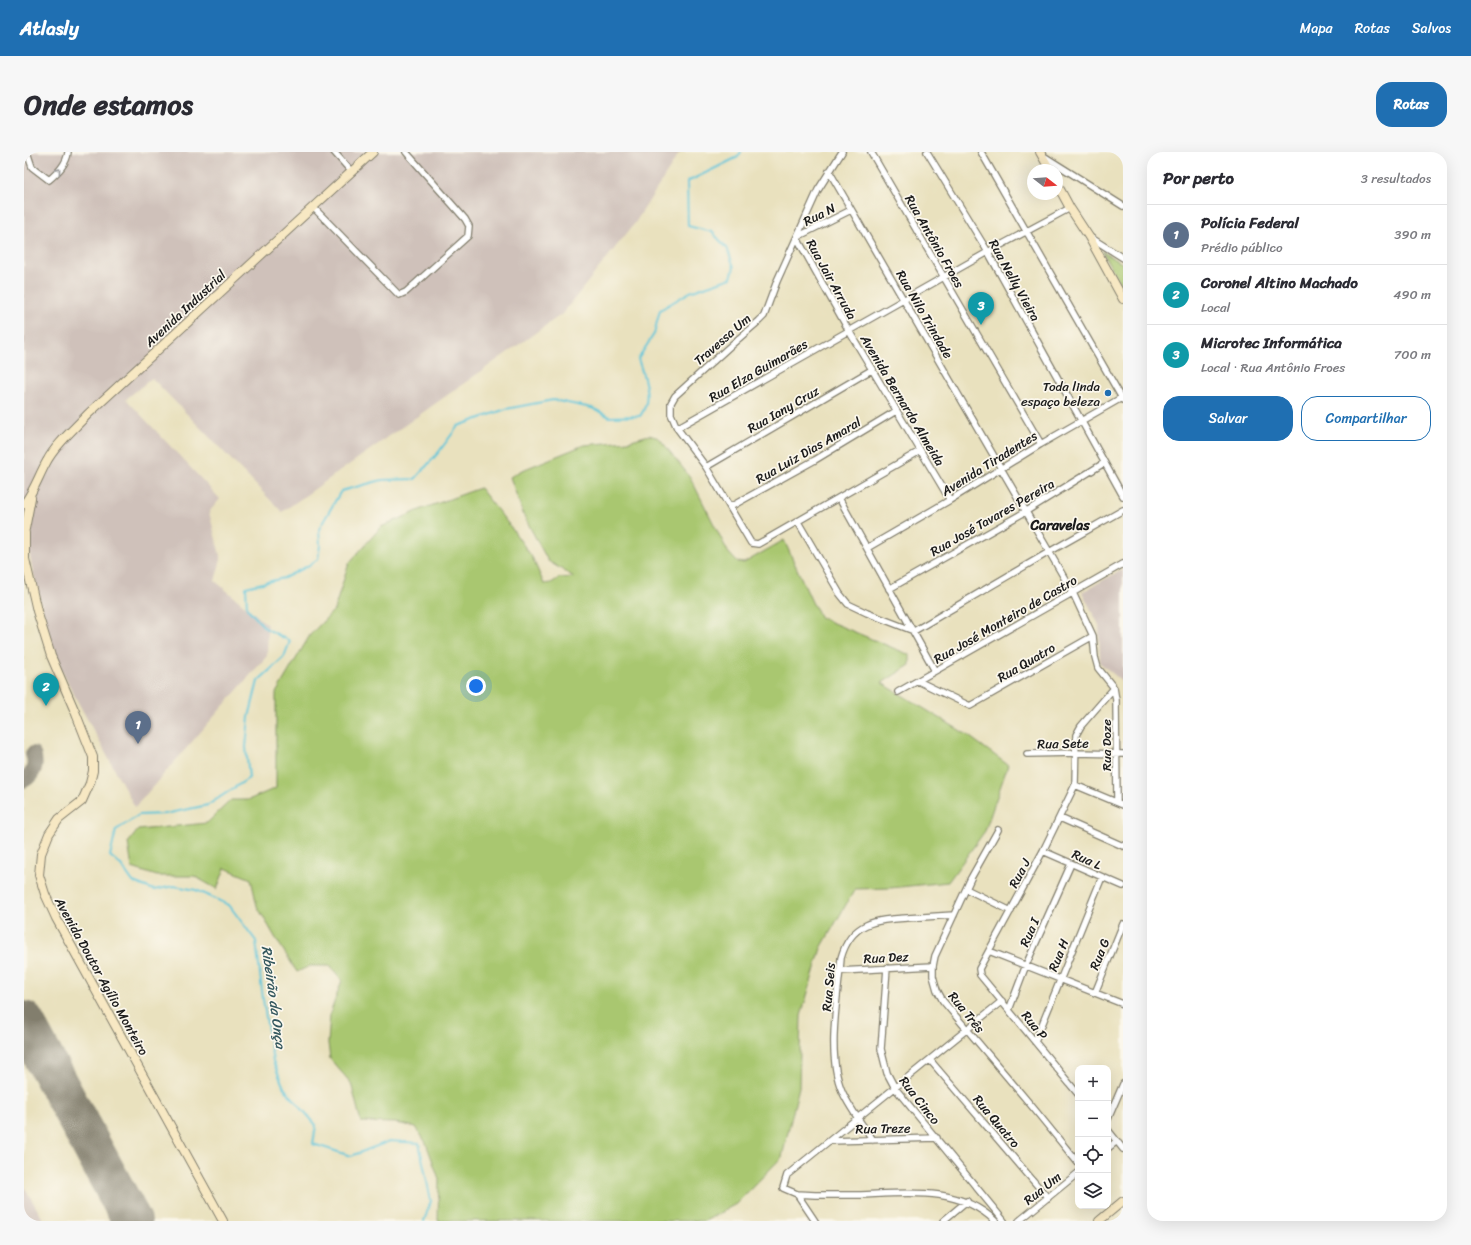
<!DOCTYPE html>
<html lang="pt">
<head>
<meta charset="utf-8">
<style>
  body { margin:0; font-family:Sriracha,sans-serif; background:#f7f7f7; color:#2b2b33 }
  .controls { position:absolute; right:12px; bottom:12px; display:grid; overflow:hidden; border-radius:8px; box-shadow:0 4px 16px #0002 }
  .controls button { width:36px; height:36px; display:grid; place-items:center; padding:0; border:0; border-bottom:1px solid #e1e1e2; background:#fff; color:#2b2b33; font:20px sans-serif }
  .compass { position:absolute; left:1003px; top:12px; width:36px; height:36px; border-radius:50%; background:#fff; box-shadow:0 4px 16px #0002; rotate:107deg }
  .you { position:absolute; left:452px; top:534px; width:14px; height:14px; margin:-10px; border:3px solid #fff; border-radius:50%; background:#1a73e8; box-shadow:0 0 0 6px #1a73e833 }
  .badge { display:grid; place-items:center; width:26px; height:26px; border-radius:50%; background:#1f6fb2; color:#fff; font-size:13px; font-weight:700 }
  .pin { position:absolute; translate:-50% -33px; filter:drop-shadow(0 1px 2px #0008) }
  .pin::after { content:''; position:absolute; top:21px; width:14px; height:12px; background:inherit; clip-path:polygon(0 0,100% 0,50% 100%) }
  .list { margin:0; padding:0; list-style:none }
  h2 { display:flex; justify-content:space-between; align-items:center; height:52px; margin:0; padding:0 16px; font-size:17px }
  h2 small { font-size:13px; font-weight:400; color:#7c7c81 }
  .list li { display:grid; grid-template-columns:26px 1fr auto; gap:12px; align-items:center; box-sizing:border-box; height:60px; padding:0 16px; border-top:1px solid #e1e1e2 }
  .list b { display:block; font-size:15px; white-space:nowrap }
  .list p { margin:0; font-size:13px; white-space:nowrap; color:#7c7c81 }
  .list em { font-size:13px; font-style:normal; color:#7c7c81 }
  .actions { display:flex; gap:8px; padding:12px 16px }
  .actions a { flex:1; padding:9px 0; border:1px solid #1f6fb2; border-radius:16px; text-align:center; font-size:14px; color:#1f6fb2 }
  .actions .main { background:#1f6fb2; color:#fff }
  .icon { flex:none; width:22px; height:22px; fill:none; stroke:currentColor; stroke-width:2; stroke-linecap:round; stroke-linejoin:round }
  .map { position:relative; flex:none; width:1099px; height:1069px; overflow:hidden; border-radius:16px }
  header { display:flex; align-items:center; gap:24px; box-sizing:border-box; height:56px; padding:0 20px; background:#1f6fb2; color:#fff }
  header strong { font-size:19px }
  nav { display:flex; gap:22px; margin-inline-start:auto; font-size:14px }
  .intro { display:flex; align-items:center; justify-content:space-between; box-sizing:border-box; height:96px; padding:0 24px }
  h1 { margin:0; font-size:28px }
  .button { padding:10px 18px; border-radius:16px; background:#1f6fb2; color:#fff; font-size:14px; font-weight:700 }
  main { display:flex; gap:24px; padding:0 24px }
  aside { flex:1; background:#fff; border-radius:16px; box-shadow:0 4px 16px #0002 }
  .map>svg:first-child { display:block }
  .industrial { fill:#cfc1ba }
  .green { fill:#a9c76f; stroke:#627246 }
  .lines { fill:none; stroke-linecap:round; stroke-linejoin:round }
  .stream { stroke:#5dc5da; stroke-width:2 }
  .taxiway { stroke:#827e6d; stroke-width:16 }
  .runway { stroke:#827e6d; stroke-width:40 }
  .street-casing { stroke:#827e6d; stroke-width:8 }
  .secondary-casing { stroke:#827e6d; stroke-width:10 }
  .street { stroke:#fff; stroke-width:5.5 }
  .secondary { stroke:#f7e8c3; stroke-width:8 }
  .oneway { stroke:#999 }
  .poi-dot { fill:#1f6fb2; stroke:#fbf7ec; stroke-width:1.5 }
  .labels { text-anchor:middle; stroke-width:3.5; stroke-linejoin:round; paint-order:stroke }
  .street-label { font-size:13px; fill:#1c1c1c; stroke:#fbf7ec }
  .poi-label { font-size:13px; fill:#1c1c1c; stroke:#fbf7ec; text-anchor:end }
  .neighbourhood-label { font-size:14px; font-weight:bold; fill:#1c1c1c; stroke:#fbf7ec }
  .water-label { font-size:14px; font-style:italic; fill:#33575e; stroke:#fbf7ec }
</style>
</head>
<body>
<header>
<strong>Atlasly</strong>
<nav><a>Mapa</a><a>Rotas</a><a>Salvos</a></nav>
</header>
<div class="intro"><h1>Onde estamos</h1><a class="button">Rotas</a></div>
<main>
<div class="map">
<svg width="1099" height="1069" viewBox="0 0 1099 1069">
  <rect width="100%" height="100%" fill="#fbf7ec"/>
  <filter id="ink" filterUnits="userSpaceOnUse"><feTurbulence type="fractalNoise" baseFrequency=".025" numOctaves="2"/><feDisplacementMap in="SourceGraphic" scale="8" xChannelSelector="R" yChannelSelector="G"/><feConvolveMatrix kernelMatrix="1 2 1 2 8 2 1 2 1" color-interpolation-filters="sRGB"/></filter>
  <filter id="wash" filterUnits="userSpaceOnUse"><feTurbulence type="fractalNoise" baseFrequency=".012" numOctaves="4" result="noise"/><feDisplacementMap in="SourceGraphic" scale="16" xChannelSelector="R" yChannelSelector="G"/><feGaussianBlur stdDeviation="0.9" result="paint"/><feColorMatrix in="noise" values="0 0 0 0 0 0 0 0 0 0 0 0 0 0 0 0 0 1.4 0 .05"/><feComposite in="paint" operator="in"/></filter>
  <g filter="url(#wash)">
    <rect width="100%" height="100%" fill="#e9e1be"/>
    <path class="industrial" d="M 0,0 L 656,0 L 611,71 L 538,162 L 258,360 L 128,226 L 102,247 L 196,347 L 185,360 L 197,407 L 191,429 L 244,473 L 243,504 L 111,655 L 55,552 L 33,510 L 21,468 L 9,420 L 5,400 L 6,375 L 5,367 L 0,364 Z
      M 1099,417 L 1099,530 L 1076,511 L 1075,473 L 1058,440 Z
      M 0,1034 L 20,1069 L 0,1069 Z"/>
    <path class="green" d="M 1078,99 L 1099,112 L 1099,137 Z
      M 625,283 L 635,286 L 666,325 L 704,400 L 713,410 L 720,411 L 760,388 L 788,450 L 797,466 L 886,503 L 886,513 L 858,531 L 942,582 L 984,613 L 961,679 L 924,730 L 866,736 L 831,737 L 797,796 L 777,864 L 775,935 L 758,1005 L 712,1052 L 681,1069 L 414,1069 L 415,1027 L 402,991 L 392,975 L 372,971 L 337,970 L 327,931 L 306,907 L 304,891 L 306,862 L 318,828 L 306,814 L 286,814 L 273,820 L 251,785 L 233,754 L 227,727 L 201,716 L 193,737 L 170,724 L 133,724 L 108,716 L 104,691 L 114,678 L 183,671 L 207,648 L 224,648 L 252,636 L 252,541 L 286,483 L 310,458 L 325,411 L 357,375 L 398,357 L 456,336 L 486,374 L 508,405 L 520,432 L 527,431 L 535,426 L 550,425 L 524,409 L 500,364 L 486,325 L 496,319 L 560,293 L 604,289 Z"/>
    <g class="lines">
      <path class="stream" d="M 400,1069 L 407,1049 L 395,991 L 366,989 L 327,1004 L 289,992 L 292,973 L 260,936 L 249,909 L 239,847 L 232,789 L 205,753 L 172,738 L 150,734 L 130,738 L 109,730 L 97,713 L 86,704 L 92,678 L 115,663 L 141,662 L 184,653 L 225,626 L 222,595 L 225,565 L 234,529 L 260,505 L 266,489 L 241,476 L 223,456 L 222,435 L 260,426 L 282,415 L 294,407 L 296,393 L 295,377 L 317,339 L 358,328 L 391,327 L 414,301 L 434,274 L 482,257 L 529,248 L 568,256 L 586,265 L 616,264 C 629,248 620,225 614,207 L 630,182 L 636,158 L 666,140 L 707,126 L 710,115 L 703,96 L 688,80 L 664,74 L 663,30 L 714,5 L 717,0"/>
      <path class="taxiway" d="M 0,628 C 10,622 13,613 9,602"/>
      <path class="runway" d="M 0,869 L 108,1069"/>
    </g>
  </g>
  <g filter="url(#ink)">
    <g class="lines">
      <g class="street-casing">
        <path id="street" d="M 3,0 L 8,15 L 25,28 C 33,21 43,12 44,0
          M 310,0 L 327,19
          M 818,0 L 794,38 L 753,129 L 740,164 L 735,169 L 705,195 L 651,244 L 647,251 L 647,262 L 653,276 L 682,315 L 727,391 L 734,392 L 896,299
          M 847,0 L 1017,292
          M 903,0 L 964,100 L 1099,344
          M 957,0 L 1099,248
          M 1098,0 L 1099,0
          M 1018,3 L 1099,54
          M 805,19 L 1049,441 L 1069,484 L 1071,505 L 1074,516 L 1090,536 L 1092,548 L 1093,650
          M 289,55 L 375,143 L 382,140 L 444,84 L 445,74 L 441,67 L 382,0
          M 773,85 L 827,58
          M 1066,85 L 1099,106
          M 773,86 L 825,179 L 926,348
          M 653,276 L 964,100 L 1046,56
          M 682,315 L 849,217
          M 815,346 L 911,519
          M 706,355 L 791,308 L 872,259
          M 774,370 L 816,442 L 824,452 L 843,461 L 890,479 L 1025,400 L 1099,358
          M 843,396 L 926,348 L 1017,292 L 1099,245
          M 865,437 L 1001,360 L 1080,311
          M 894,529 L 946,554 L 1069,484
          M 874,540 L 1099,412
          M 1003,602 L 1052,601 L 1099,602
          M 1051,633 L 1099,653
          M 1036,666 L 1099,694
          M 974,678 L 947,726 L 911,804 L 909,814 L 909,824 L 913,838 L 919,849 L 1011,958 L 1054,1011
          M 1019,699 L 1099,734
          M 942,737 L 987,759
          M 965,799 L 1099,852
          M 863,816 L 857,897 L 863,921 L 871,936 L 980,1069
          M 816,819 L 909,814
          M 1071,841 L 1099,772
          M 985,858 L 1002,813 L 1047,712
          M 1011,890 L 1078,725
          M 906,908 L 1024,1046
          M 1054,942 L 956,823 L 955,817 L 1019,699 L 1051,633 L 1052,583 L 1057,574 L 1090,536
          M 1084,967 L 1099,932
          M 1084,978 L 1099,997
          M 849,988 C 838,972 826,957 818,939 C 802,903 814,845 817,806 C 827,770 851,768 883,766 C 898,765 914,764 930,763
          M 806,989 L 913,986
          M 1084,996 L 1093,989
          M 773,1042 L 791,1069
          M 919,1069 L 943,1049
          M 971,1069 C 935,1034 883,1041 837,1043 C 821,1043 806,1043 791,1043 L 773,1042 L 759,1036 L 763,1023 L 978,849
          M 995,1069 L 1054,1021"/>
      </g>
      <g class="secondary-casing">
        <path id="secondary" d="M 1016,0 L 1026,18
          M 1033,32 L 1046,56 L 1065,85 L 1099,147
          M 0,352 C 10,339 15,323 23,309 C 32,292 51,276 64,262 L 349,0
          M 1,377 L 7,346
          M 1,381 L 1,407 L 13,459 L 27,504 L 52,562 L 69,605 L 69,619 L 66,631 L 58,649 L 35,667 L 25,682 L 17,702 L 15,723 L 21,742 L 32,766 L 199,1069
          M 1075,1069 L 1099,1049"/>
      </g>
      <use href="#street" class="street"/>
      <use href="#secondary" class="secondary"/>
    </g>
    <defs><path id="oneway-chevron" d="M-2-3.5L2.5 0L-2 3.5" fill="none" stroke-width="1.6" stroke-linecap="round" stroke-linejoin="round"/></defs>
    <use class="oneway" href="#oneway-chevron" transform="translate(34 19) rotate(-49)"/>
  </g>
  <circle class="poi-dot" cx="1084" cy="241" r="4"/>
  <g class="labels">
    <g class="street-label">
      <text transform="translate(795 62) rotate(-27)" y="5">Rua N</text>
      <text transform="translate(911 89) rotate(60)" y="5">Rua Antônio Froes</text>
      <text transform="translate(808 127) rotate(61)" y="5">Rua Jair Arruda</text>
      <text transform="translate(991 128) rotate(61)" y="5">Rua Nelly Vieira</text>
      <text transform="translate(161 156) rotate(-43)" y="5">Avenida Industrial</text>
      <text transform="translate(901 162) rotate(60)" y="5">Rua Nilo Trindade</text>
      <text transform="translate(698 187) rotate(-41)" y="5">Travessa Um</text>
      <text transform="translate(734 218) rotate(-30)" y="5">Rua Elza Guimarães</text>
      <text transform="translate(879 248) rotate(59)" y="5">Avenida Bernardo Almeida</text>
      <text transform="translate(759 257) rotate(-30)" y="5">Rua Iany Cruz</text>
      <text transform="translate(784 298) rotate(-30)" y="5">Rua Luiz Dias Amaral</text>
      <text transform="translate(965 311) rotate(-32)" y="5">Avenida Tiradentes</text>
      <text transform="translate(968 365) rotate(-30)" y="5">Rua José Tavares Pereira</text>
      <text transform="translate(981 467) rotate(-30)" y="5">Rua José Monteiro de Castro</text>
      <text transform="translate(1002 510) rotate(-30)" y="5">Rua Quatro</text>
      <text transform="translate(1039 591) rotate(-1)" y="5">Rua Sete</text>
      <text transform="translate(1082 593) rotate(-90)" y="5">Rua Doze</text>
      <text transform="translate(1063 707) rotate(24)" y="5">Rua L</text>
      <text transform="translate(995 721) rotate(-62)" y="5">Rua J</text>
      <text transform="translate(1005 780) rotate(-66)" y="5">Rua I</text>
      <text transform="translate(1075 802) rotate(-68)" y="5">Rua G</text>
      <text transform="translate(1034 803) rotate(-68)" y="5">Rua H</text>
      <text transform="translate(862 805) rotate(-3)" y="5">Rua Dez</text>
      <text transform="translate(78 824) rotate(61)" y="5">Avenida Doutor Agílio Monteiro</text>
      <text transform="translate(804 835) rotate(-85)" y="5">Rua Seis</text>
      <text transform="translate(943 860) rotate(51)" y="5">Rua Três</text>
      <text transform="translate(1011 873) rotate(51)" y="5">Rua P</text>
      <text transform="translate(896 948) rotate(52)" y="5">Rua Cinco</text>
      <text transform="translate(973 969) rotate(50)" y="5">Rua Quatro</text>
      <text transform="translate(859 976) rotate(-1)" y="5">Rua Treze</text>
      <text transform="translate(1018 1036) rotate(-39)" y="5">Rua Um</text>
    </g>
    <g class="poi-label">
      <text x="1076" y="239">Toda linda<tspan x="1076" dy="15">espaço beleza</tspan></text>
    </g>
    <g class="neighbourhood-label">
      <text x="1036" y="378">Caravelas</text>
    </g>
    <g class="water-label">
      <text transform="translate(250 845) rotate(82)" y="5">Ribeirão da Onça</text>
    </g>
  </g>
</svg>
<div class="controls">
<button>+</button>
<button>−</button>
<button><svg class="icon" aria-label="locate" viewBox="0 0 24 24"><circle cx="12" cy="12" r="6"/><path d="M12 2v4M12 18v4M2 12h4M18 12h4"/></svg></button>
<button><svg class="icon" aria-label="layers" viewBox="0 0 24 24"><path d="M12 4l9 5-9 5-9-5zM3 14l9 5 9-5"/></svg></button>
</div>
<svg class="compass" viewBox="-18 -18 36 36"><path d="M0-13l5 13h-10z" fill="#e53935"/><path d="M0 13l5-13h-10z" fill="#7c7c81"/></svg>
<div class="you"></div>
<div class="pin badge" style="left:114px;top:592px;background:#5c6f8a">1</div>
<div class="pin badge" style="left:22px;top:554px;background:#0f9aa8">2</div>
<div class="pin badge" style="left:957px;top:173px;background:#0f9aa8">3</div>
</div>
<aside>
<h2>Por perto<small>3 resultados</small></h2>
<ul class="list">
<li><span class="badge" style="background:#5c6f8a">1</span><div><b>Polícia Federal</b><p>Prédio público</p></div><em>390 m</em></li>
<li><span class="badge" style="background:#0f9aa8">2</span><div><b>Coronel Altino Machado</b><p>Local</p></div><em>490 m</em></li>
<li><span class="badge" style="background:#0f9aa8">3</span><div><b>Microtec Informática</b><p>Local · Rua Antônio Froes</p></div><em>700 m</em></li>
</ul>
<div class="actions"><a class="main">Salvar</a><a>Compartilhar</a></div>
</aside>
</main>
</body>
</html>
